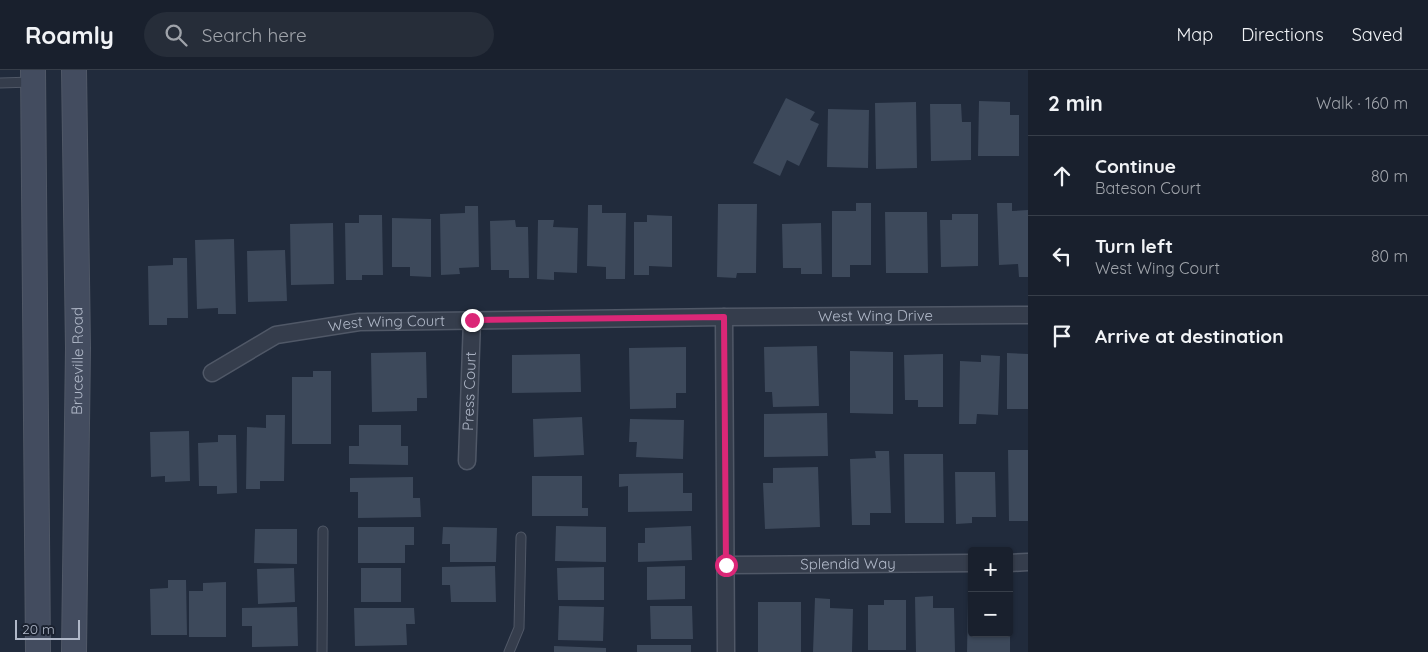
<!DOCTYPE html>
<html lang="en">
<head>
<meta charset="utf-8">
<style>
  body { margin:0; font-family:Quicksand,sans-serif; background:#262d39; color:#f1f3f6 }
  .controls { position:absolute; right:15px; bottom:15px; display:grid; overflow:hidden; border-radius:5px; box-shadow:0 1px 4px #0004 }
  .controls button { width:45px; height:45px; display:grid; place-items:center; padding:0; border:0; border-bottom:1px solid #373e49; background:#19202d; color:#f1f3f6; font:25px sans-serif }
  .scale { position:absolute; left:15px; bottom:12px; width:65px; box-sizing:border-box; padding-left:5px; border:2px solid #b0b8c8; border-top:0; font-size:14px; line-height:18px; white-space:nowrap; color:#b0b8c8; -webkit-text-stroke:4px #1b2230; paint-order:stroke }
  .stop { position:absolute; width:15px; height:15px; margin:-11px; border:4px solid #db2777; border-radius:50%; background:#fff }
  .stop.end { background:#db2777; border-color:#fff; box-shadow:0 1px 5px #0008 }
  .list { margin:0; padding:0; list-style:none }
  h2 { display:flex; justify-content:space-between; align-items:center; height:65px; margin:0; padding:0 20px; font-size:21px }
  h2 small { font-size:16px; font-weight:400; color:#9fa3aa }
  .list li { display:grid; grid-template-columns:32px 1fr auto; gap:15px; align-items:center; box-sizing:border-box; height:80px; padding:0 20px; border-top:1px solid #373e49 }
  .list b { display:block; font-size:19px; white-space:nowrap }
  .list p { margin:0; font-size:16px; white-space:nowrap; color:#9fa3aa }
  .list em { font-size:16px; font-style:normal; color:#9fa3aa }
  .icon { flex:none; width:28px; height:28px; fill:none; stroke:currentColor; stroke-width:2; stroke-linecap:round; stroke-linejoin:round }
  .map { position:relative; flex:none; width:1028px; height:582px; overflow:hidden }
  header { display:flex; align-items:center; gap:30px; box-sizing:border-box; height:70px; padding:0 25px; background:#19202d; border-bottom:1px solid #373e49 }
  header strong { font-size:24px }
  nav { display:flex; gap:28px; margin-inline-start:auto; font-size:18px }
  .search { width:350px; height:45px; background:#262d39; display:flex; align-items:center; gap:12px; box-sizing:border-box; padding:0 18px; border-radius:28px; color:#9fa3aa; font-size:19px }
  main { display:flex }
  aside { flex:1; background:#19202d }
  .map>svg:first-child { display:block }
  .building { fill:#3d495b }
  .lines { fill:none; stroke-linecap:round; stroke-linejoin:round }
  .lane-casing { stroke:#505867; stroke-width:11 }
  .street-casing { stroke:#505867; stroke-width:19 }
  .secondary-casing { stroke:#505867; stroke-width:26 }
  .lane { stroke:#353d4c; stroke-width:9 }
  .street { stroke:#353d4c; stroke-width:16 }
  .secondary { stroke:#434c5f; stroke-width:24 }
  .route { stroke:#db2777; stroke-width:6 }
  .labels { text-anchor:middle; stroke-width:5; stroke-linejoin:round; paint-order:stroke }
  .street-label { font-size:15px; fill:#b0b8c8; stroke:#1b2230 }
</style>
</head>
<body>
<header>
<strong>Roamly</strong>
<div class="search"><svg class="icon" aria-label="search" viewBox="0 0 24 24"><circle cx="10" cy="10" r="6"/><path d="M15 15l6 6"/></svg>Search here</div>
<nav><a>Map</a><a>Directions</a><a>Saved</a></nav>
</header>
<main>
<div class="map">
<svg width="1028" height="582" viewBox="0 0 1028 582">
  <rect width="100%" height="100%" fill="#212b3c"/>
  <path class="building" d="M 786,28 L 815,42 L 810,50 L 819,54 L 799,96 L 787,90 L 780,106 L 753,93 Z
    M 979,31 L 1010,32 L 1010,45 L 1019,45 L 1019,86 L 978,86 Z
    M 916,32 L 917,98 L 876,99 L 875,33 Z
    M 930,34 L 961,34 L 962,52 L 971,52 L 971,90 L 931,91 Z
    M 828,39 L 869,40 L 868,98 L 827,97 Z
    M 856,133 L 871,133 L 871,195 L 850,195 L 850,207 L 832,207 L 832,141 L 856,141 Z
    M 997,133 L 1012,133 L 1012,141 L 1028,140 L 1028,207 L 1019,207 L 1018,194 L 999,195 Z
    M 718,134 L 757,134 L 756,203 L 737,203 L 736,208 L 717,207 Z
    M 588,135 L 602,135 L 602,143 L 626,143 L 625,209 L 606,209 L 606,197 L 587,196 Z
    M 465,136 L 478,136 L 479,197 L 459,198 L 460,204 L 441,205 L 440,144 L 465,143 Z
    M 885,142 L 927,142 L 928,203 L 886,203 Z
    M 952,144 L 978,144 L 978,196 L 941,197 L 940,150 L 952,150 Z
    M 359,145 L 382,145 L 383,205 L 362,205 L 362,210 L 346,210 L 345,153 L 359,153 Z
    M 647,145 L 672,146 L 672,197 L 649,196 L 649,205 L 634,205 L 634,152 L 647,152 Z
    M 392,148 L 431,149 L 431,207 L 410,206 L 410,197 L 392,197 Z
    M 515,150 L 516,157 L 528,157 L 529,208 L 509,208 L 509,200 L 491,200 L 490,151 Z
    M 538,150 L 554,150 L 553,157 L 578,158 L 577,203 L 554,202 L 554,210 L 537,209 Z
    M 333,153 L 334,214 L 291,215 L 290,154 Z
    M 821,153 L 822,204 L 801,204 L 801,198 L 783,198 L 782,154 Z
    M 234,169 L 236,244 L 218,244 L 218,238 L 197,239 L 195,170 Z
    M 285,180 L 287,231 L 248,232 L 247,181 Z
    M 173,188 L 187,188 L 188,248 L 167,248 L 167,255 L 149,255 L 148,196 L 173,195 Z
    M 817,276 L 819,336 L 773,337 L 772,322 L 765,322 L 764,277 Z
    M 686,277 L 686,323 L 676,323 L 676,338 L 630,339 L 629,278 Z
    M 850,281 L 893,282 L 893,344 L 850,343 Z
    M 426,282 L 427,328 L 417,328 L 417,341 L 372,342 L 371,283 Z
    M 1007,283 L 1028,284 L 1028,339 L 1007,339 Z
    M 580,284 L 581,322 L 512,323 L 512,285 Z
    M 943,284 L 943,337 L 918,337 L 918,330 L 905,330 L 904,285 Z
    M 981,285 L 1000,286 L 998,345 L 977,344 L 976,354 L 959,354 L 960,291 L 981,292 Z
    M 313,301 L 331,301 L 331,374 L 292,374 L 292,307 L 313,307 Z
    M 827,343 L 828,386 L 764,387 L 764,344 Z
    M 266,345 L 285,345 L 284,411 L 260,411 L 260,419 L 246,419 L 247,357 L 266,358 Z
    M 582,347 L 584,385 L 534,387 L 533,349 Z
    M 630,349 L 684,350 L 683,389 L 636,387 L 637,372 L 629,372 Z
    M 359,355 L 401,355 L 401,376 L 408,376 L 408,395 L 349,394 L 349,376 L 359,376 Z
    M 189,361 L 190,411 L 165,412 L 165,406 L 151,407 L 150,362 Z
    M 218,365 L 236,365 L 237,423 L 217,424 L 217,416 L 199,416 L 198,373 L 218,372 Z
    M 1008,380 L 1028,380 L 1028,451 L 1009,451 Z
    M 875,381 L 889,381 L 891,443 L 870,443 L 870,455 L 852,455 L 850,389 L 876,388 Z
    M 904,384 L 943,384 L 944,453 L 905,453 Z
    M 818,397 L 820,457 L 765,459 L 763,413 L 773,413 L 773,398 Z
    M 955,402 L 995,402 L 996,447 L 972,447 L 972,453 L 956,454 Z
    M 683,403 L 683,423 L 692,423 L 692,441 L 628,442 L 628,416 L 619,417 L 619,404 Z
    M 532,406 L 582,406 L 582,438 L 588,438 L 588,446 L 532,446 Z
    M 413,407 L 413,428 L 420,428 L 421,447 L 358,448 L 358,422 L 350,422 L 350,408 Z
    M 556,456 L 606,457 L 606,492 L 555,491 Z
    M 691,456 L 692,490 L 638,492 L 638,473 L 645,473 L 645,458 Z
    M 358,457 L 414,457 L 414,475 L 405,475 L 405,493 L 358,493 Z
    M 443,457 L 497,458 L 496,492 L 450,492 L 450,474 L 442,474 Z
    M 255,459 L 297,459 L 297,494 L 254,493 Z
    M 495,496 L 496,532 L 451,532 L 450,515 L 442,515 L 442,497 Z
    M 685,496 L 685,529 L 647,530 L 647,497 Z
    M 604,497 L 604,530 L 558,530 L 557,498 Z
    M 294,498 L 295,532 L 258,534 L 257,499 Z
    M 361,498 L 401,498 L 401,532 L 361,532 Z
    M 168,510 L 186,510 L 187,565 L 151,565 L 150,519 L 168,518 Z
    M 226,512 L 226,567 L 189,567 L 189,521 L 203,521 L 203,513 Z
    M 933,526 L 933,538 L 954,538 L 955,582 L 916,582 L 915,527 Z
    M 815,528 L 830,529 L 830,538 L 853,539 L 852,582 L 813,582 Z
    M 968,528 L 972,529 L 972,563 L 1010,563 L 1010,582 L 967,582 Z
    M 884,530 L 906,530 L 906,580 L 868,580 L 868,535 L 884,535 Z
    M 758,532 L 801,532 L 801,582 L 758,582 Z
    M 559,536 L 604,537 L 603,571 L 558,570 Z
    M 650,536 L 692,536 L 693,569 L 651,569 Z
    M 297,537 L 298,576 L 252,577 L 252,556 L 242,556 L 242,538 Z
    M 354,538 L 414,538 L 415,554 L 406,554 L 407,575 L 355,576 Z
    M 637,575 L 691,575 L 691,582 L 637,582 Z
    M 554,576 L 606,578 L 606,582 L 554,582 Z"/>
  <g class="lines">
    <g class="lane-casing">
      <path id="lane" d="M 0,13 L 32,12
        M 322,582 L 323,461
        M 509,582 L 519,558 L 521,467"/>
    </g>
    <g class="street-casing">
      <g id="street">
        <path d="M 724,247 L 726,582"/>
        <path id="s1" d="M 212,303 L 276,265 L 359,252 L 724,247 L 1028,245"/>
        <path id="s2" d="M 467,391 L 472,250"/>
        <path d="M 1009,493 L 1028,492"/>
        <path id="s3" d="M 726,495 L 972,493"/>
      </g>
    </g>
    <g class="secondary-casing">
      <g id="secondary">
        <path d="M 33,0 L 38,582"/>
        <path id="s4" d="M 74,582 L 78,278 L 74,0"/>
      </g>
    </g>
    <use href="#lane" class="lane"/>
    <use href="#street" class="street"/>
    <use href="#secondary" class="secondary"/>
  </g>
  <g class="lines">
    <path class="route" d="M 472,250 L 724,247 L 726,495"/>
  </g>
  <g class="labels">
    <g class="street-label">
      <text dy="5" stroke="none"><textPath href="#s1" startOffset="675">West Wing Drive</textPath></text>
      <text dy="5" stroke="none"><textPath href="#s1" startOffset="186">West Wing Court</textPath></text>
      <text dy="5" stroke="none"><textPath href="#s4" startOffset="291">Bruceville Road</textPath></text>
      <text dy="5" stroke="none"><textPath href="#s2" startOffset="70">Press Court</textPath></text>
      <text dy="5" stroke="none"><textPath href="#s3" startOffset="122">Splendid Way</textPath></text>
    </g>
  </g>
</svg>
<div class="controls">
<button>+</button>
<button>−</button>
</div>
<div class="scale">20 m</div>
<div class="stop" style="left:726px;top:495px"></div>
<div class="stop end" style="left:472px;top:250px"></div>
</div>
<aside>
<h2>2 min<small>Walk · 160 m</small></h2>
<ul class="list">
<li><svg class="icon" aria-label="ahead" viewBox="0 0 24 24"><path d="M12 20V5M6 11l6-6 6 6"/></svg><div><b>Continue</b><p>Bateson Court</p></div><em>80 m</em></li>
<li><svg class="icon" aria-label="left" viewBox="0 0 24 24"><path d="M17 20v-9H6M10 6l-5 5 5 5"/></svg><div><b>Turn left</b><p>West Wing Court</p></div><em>80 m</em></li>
<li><svg class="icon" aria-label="arrive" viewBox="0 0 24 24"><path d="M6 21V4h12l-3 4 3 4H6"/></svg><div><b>Arrive at destination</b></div></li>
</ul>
</aside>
</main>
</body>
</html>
